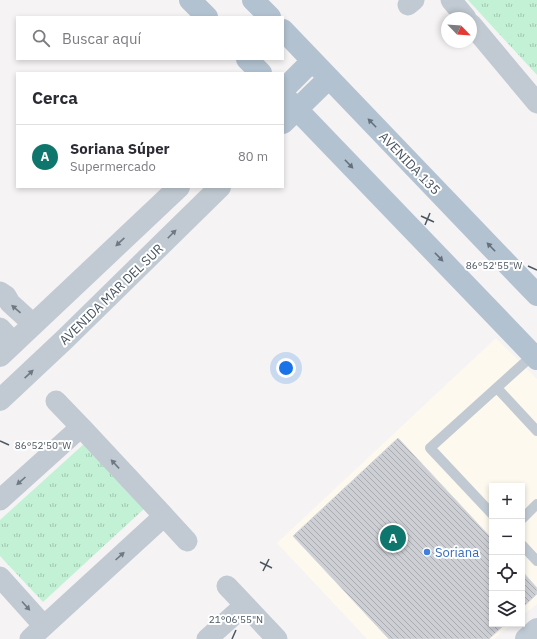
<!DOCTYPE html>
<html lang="es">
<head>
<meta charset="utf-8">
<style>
  body { margin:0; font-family:"IBM Plex Sans",sans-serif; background:#f2f2f3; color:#2b2b33 }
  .controls { position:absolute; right:12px; bottom:12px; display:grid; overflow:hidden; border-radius:0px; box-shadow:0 2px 6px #0003 }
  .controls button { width:36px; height:36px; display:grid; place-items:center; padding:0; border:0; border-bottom:1px solid #e1e1e2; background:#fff; color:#2b2b33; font:20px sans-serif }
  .compass { position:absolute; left:441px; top:12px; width:36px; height:36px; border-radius:50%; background:#fff; box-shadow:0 2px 6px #0003; rotate:115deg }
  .you { position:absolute; left:286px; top:368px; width:14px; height:14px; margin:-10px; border:3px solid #fff; border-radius:50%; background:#1a73e8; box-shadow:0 0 0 6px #1a73e833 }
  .badge { display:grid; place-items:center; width:26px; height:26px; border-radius:50%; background:#0f766e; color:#fff; font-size:13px; font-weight:700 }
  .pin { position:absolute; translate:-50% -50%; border:2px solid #fff; box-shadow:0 1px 4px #0006 }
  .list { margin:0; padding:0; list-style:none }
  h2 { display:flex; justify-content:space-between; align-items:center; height:52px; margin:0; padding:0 16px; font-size:17px }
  h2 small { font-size:13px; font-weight:400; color:#7c7c81 }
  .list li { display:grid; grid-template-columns:26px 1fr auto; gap:12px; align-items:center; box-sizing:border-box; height:64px; padding:0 16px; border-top:1px solid #e1e1e2 }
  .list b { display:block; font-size:15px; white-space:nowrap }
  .list p { margin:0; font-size:13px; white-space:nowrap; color:#7c7c81 }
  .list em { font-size:13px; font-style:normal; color:#7c7c81 }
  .icon { flex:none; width:22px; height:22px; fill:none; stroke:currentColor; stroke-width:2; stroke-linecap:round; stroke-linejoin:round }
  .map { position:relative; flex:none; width:537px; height:639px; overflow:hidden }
  .search { position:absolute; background:#fff; box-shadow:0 2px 6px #0003; left:16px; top:16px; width:268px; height:44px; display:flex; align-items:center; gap:10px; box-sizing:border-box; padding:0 14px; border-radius:0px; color:#7c7c81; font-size:15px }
  .panel { position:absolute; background:#fff; box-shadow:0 2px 6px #0003; left:16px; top:72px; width:268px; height:116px; border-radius:0px }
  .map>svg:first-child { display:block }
  .commercial { fill:#fdf9ef }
  .park { fill:url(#park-tufts) }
  .building { fill:url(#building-back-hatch); stroke:#d7d9de }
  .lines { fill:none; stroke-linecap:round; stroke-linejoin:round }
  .service { stroke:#c1cad2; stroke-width:10 }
  .minor { stroke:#c1cad2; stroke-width:21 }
  .tertiary { stroke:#c1cad2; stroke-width:22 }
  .secondary { stroke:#c1cbd6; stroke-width:22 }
  .primary { stroke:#b3c2d1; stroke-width:22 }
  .oneway { fill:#64717d }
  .oneway2 { fill:#6e7983 }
  .ticks { fill:none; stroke:#4a5661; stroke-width:1.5 }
  .shop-dot { fill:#3f7fe0; stroke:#fff; stroke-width:1.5 }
  .labels { text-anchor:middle; stroke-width:4; stroke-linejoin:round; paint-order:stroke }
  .street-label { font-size:13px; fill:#4a5661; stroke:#fff }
  .shop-label { font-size:13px; fill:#366cbe; stroke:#fff; text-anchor:start }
  .ticks-label { font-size:10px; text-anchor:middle; fill:#4a5661; stroke:#fff; stroke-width:4; stroke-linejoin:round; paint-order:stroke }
</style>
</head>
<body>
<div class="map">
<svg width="537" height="639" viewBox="0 0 537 639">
  <defs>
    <pattern id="park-tufts" width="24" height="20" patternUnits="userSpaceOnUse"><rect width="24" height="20" fill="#c3f1d5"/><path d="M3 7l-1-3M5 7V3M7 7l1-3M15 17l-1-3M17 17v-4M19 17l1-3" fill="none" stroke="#a0c6b0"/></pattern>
    <pattern id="building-back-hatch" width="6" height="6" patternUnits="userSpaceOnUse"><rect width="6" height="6" fill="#cdcfd5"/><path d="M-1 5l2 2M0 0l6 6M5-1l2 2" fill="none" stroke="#a8abb0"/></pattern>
  </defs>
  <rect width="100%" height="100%" fill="#f5f3f3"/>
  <path class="commercial" d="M 496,338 L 537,379 L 537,604 L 522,616 L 522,486 L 492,486 L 492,624 L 512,624 L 494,639 L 367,639 L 277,543 Z"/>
  <path class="park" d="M 468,0 L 537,0 L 537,75 Z
    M 85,443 L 145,508 L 43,602 L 0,556 L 0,520 Z"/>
  <path class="building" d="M 398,438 L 492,539 L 492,624 L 505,624 L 489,639 L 389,639 L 293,536 Z
    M 522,571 L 537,588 L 537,594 L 522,608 Z"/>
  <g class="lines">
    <path class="service" d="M 497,388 L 537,431
      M 492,514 L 430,448 L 533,355
      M 522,519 L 537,504
      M 522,545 L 537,561"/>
    <path class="minor" d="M 451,0 L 466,18
      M 408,5 L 414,0
      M 471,24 L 537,103
      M 0,292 L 6,296 L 10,303 L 33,324
      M 0,328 L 14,343
      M 56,401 L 81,427
      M 0,500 L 81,427 L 164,516 L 44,626 L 0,577
      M 164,516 L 187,541
      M 227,586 L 245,605
      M 30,639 L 44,626
      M 207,639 L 245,605 L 277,639"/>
    <path class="tertiary" d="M 0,356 L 179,187
      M 0,400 L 65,339 L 220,187"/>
    <path class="secondary" d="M 526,639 L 537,629"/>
    <path class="primary" d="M 190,0 L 207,17
      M 253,0 L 270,17
      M 283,30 L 537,295
      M 247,59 L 261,73
      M 283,90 L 312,61
      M 283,95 L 537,359
      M 283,123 L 329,78"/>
  </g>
  <defs><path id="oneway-solid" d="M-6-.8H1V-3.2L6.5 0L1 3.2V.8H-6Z"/></defs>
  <g class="oneway">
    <use href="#oneway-solid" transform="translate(372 123) rotate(-134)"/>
    <use href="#oneway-solid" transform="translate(349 164) rotate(46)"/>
    <use href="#oneway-solid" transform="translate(491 247) rotate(-134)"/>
    <use href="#oneway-solid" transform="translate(439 257) rotate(46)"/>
  </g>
  <g class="oneway2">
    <use href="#oneway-solid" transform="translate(172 234) rotate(-45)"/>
    <use href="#oneway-solid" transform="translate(120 242) rotate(137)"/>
    <use href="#oneway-solid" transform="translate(16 309) rotate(-139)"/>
    <use href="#oneway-solid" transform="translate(29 374) rotate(-43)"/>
    <use href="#oneway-solid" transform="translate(115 464) rotate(-133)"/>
    <use href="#oneway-solid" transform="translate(21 481) rotate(138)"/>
    <use href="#oneway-solid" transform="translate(120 556) rotate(-42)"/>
    <use href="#oneway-solid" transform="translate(26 606) rotate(48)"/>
  </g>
  <path class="ticks" d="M 421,216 L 434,222M 425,225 L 430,213M 528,266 L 537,270M 0,441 L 9,445M 260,562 L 272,568M 263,571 L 269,559M 232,639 L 236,630"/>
  <circle class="shop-dot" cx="427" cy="552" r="4"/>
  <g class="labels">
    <g class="street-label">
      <text transform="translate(410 163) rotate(46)" y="5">AVENIDA 135</text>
      <text transform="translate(111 294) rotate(-44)" y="5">AVENIDA MAR DEL SUR</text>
    </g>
    <g class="shop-label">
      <text x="435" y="557">Soriana</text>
    </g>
  </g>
  <g class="ticks-label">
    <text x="494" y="269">86°52'55"W</text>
    <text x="43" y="449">86°52'50"W</text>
    <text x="236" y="623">21°06'55"N</text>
  </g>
</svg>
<div class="controls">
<button>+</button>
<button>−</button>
<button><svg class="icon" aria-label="locate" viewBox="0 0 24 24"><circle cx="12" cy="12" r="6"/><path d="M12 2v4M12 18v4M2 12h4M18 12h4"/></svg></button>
<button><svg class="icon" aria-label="layers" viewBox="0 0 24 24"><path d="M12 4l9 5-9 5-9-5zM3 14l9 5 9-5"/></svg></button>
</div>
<svg class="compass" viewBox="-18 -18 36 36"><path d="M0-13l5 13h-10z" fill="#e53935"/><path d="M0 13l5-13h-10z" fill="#7c7c81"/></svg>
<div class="you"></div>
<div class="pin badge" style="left:393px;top:538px">A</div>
<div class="search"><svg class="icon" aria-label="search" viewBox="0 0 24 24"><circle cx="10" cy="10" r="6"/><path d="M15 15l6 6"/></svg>Buscar aquí</div>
<section class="panel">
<h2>Cerca<small></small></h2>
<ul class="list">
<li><span class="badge">A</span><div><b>Soriana Súper</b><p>Supermercado</p></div><em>80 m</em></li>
</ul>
</section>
</div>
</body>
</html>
